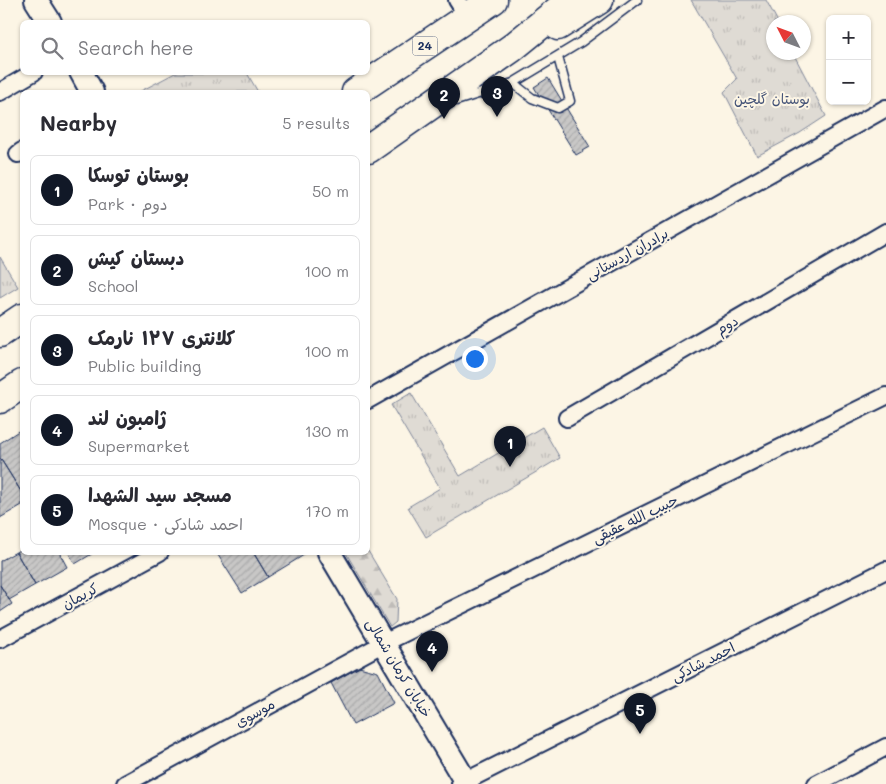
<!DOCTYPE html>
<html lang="en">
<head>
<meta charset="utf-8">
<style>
  body { margin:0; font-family:Mali,"Playpen Sans Arabic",sans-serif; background:#f2f2f3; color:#2b2b33 }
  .controls { position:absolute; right:15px; top:15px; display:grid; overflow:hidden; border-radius:8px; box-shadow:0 1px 4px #0004 }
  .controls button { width:45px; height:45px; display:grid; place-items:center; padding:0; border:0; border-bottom:1px solid #e1e1e2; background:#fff; color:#2b2b33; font:25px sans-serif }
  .compass { position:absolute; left:766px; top:15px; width:45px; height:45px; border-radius:50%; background:#fff; box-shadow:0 1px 4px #0004; rotate:312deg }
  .you { position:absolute; left:474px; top:358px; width:18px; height:18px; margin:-12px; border:4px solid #fff; border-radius:50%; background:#1a73e8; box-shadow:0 0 0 8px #1a73e833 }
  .badge { display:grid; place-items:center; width:32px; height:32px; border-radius:50%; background:#111827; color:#fff; font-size:16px; font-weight:700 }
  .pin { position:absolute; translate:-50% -41px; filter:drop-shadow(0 1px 2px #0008) }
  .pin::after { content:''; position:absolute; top:26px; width:18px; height:15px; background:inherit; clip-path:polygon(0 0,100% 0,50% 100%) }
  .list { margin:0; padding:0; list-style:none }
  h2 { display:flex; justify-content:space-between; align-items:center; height:65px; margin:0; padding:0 20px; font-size:21px }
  h2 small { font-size:16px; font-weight:400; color:#7c7c81 }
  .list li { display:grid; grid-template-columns:32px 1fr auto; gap:15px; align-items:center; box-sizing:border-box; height:70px; margin:0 10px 10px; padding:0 10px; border:1px solid #e1e1e2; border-radius:8px }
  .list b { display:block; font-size:19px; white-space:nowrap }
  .list p { margin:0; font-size:16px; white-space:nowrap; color:#7c7c81 }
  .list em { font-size:16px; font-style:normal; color:#7c7c81 }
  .icon { flex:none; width:28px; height:28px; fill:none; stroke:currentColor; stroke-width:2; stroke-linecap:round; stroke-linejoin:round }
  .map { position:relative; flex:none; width:886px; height:784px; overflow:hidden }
  .search { position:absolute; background:#fff; box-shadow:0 1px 4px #0004; left:20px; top:20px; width:350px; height:55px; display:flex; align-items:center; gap:12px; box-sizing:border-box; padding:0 18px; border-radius:8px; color:#7c7c81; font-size:19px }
  .panel { position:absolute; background:#fff; box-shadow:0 1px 4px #0004; left:20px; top:90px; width:350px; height:465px; border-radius:8px }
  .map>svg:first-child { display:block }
  .forest { fill:url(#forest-firs); stroke:#7d8599 }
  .park { fill:url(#park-tufts); stroke:#7d8599 }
  .building { fill:url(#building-hatch); stroke:#1b2f5e }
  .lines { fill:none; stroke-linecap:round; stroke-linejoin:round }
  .service-casing { stroke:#1b2f5e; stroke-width:11 }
  .minor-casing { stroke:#1b2f5e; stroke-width:20 }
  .secondary-casing { stroke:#1b2f5e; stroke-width:26 }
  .trunk-casing { stroke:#1b2f5e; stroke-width:31 }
  .service { stroke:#fcf5e5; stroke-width:8 }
  .minor { stroke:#fcf5e5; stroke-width:16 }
  .secondary { stroke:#fcf5e5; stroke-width:22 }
  .trunk { stroke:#fcf5e5; stroke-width:28 }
  .labels { text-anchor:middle; stroke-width:4; stroke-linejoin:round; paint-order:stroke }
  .shield { fill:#fcf5e5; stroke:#5e6a86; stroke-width:1 }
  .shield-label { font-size:12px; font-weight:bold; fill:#1b2f5e }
  .park-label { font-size:14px; fill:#425176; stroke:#fcf5e5 }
  .street-label { font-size:14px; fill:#1b2f5e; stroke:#fcf5e5 }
</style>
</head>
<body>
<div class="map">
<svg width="886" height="784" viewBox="0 0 886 784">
  <defs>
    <pattern id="forest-firs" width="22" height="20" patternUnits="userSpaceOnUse" patternTransform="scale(1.25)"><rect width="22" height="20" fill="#dfdbd4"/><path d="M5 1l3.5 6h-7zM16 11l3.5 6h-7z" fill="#bfbcb8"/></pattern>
    <pattern id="park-tufts" width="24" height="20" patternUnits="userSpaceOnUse" patternTransform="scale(1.25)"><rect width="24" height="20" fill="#dfdbd4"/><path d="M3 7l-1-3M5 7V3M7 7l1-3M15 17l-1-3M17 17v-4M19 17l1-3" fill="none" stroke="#bfbcb8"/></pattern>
    <pattern id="building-hatch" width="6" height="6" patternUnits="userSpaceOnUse" patternTransform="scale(1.25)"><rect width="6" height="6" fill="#c8c7c6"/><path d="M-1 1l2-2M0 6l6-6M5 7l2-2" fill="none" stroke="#ababac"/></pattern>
  </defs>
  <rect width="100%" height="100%" fill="#fcf5e5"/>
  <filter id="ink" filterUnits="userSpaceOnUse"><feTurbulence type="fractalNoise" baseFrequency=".02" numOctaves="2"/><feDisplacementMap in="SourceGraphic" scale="10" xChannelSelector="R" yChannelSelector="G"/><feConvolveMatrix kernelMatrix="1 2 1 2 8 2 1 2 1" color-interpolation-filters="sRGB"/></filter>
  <g filter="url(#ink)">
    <path class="forest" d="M 368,551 L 397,599 L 396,622 L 390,627 L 346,553 Z"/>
    <path class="park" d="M 691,0 L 766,0 L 778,22 L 774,22 L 774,52 L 793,53 L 826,116 L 800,133 L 757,156 L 724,92 L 737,79 Z
      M 175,73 L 247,73 L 258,92 L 139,92 Z
      M 0,257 L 18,287 L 0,298 Z
      M 411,393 L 460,476 L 542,427 L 560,458 L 426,537 L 408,507 L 440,488 L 391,405 Z"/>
    <path class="building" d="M 548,78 L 590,147 L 576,155 L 534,87 Z
      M 20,430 L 22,433 L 22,493 L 0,458 L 0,443 Z
      M 0,458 L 22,493 L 22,505 L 0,518 Z
      M 22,548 L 22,552 L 59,552 L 67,567 L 35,585 L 16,552 Z
      M 16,552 L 35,585 L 9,600 L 0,585 L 0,561 Z
      M 68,552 L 95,552 L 75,564 Z
      M 216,552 L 253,552 L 268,577 L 242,593 Z
      M 253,552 L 302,552 L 304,555 L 268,577 Z
      M 0,585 L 12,604 L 0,612 Z
      M 359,667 L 378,672 L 394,703 L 353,725 L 331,683 Z"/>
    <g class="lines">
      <g class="service-casing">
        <path id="service" d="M 513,83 L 532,98 L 558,108 L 570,101 L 558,57
          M 456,101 L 513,83 L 581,42 L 637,0"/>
      </g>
      <g class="minor-casing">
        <path id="minor" d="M 457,0 L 468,17
          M 0,92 L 34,72
          M 18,154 L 22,151
          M 368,400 L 886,108
          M 567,418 L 886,232
          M 0,639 L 160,552
          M 125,784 L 384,643 L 886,396
          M 460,784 L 886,570
          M 816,784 L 886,747"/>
      </g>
      <g class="secondary-casing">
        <path id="secondary" d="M 36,0 L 50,22
          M 81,72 L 92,92
          M 329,552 L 467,784"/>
      </g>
      <g class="trunk-casing">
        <path id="trunk" d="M 558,26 L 599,0
          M 356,92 L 493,0
          M 368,149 L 512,48 L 571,0
          M 0,333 L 22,318
          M 0,399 L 22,384"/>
      </g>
      <use href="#service" class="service"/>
      <use href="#minor" class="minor"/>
      <use href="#secondary" class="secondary"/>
      <use href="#trunk" class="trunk"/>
    </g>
  </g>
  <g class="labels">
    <rect class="shield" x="412.5" y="36.5" width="25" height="19" rx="4"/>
    <g class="shield-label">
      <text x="425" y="50">24</text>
    </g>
    <g class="park-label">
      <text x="772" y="104">بوستان گلچین</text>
    </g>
    <g class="street-label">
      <text transform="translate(627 254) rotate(-29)" y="5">برادران اردستانی</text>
      <text transform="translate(727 325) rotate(-30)" y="5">دوم</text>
      <text transform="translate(635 519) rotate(-26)" y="5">حبیب الله عقیقی</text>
      <text transform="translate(80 596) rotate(-28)" y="5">کریمان</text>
      <text transform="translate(703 662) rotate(-27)" y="5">احمد شادکی</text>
      <text transform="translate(399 668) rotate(59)" y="5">خیابان کرمان شمالی</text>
      <text transform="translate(255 713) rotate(-29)" y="5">موسوی</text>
    </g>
  </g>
</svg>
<div class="controls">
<button>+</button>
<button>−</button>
</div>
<svg class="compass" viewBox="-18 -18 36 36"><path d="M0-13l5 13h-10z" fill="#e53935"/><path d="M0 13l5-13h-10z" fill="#7c7c81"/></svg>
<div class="you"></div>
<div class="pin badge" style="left:510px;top:467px">1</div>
<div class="pin badge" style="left:444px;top:119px">2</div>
<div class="pin badge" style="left:497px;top:117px">3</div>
<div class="pin badge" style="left:432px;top:672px">4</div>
<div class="pin badge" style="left:640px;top:734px">5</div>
<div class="search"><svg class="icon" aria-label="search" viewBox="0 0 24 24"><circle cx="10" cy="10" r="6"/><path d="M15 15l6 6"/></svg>Search here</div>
<section class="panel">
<h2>Nearby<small>5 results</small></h2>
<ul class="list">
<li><span class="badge">1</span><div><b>بوستان توسکا</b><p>Park · دوم</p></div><em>50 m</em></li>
<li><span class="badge">2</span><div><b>دبستان کیش</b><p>School</p></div><em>100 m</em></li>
<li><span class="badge">3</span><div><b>کلانتری ۱۲۷ نارمک</b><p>Public building</p></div><em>100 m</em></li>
<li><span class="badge">4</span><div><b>ژامبون لند</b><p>Supermarket</p></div><em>130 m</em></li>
<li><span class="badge">5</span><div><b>مسجد سید الشهدا</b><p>Mosque · احمد شادکی</p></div><em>170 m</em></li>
</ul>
</section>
</div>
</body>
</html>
